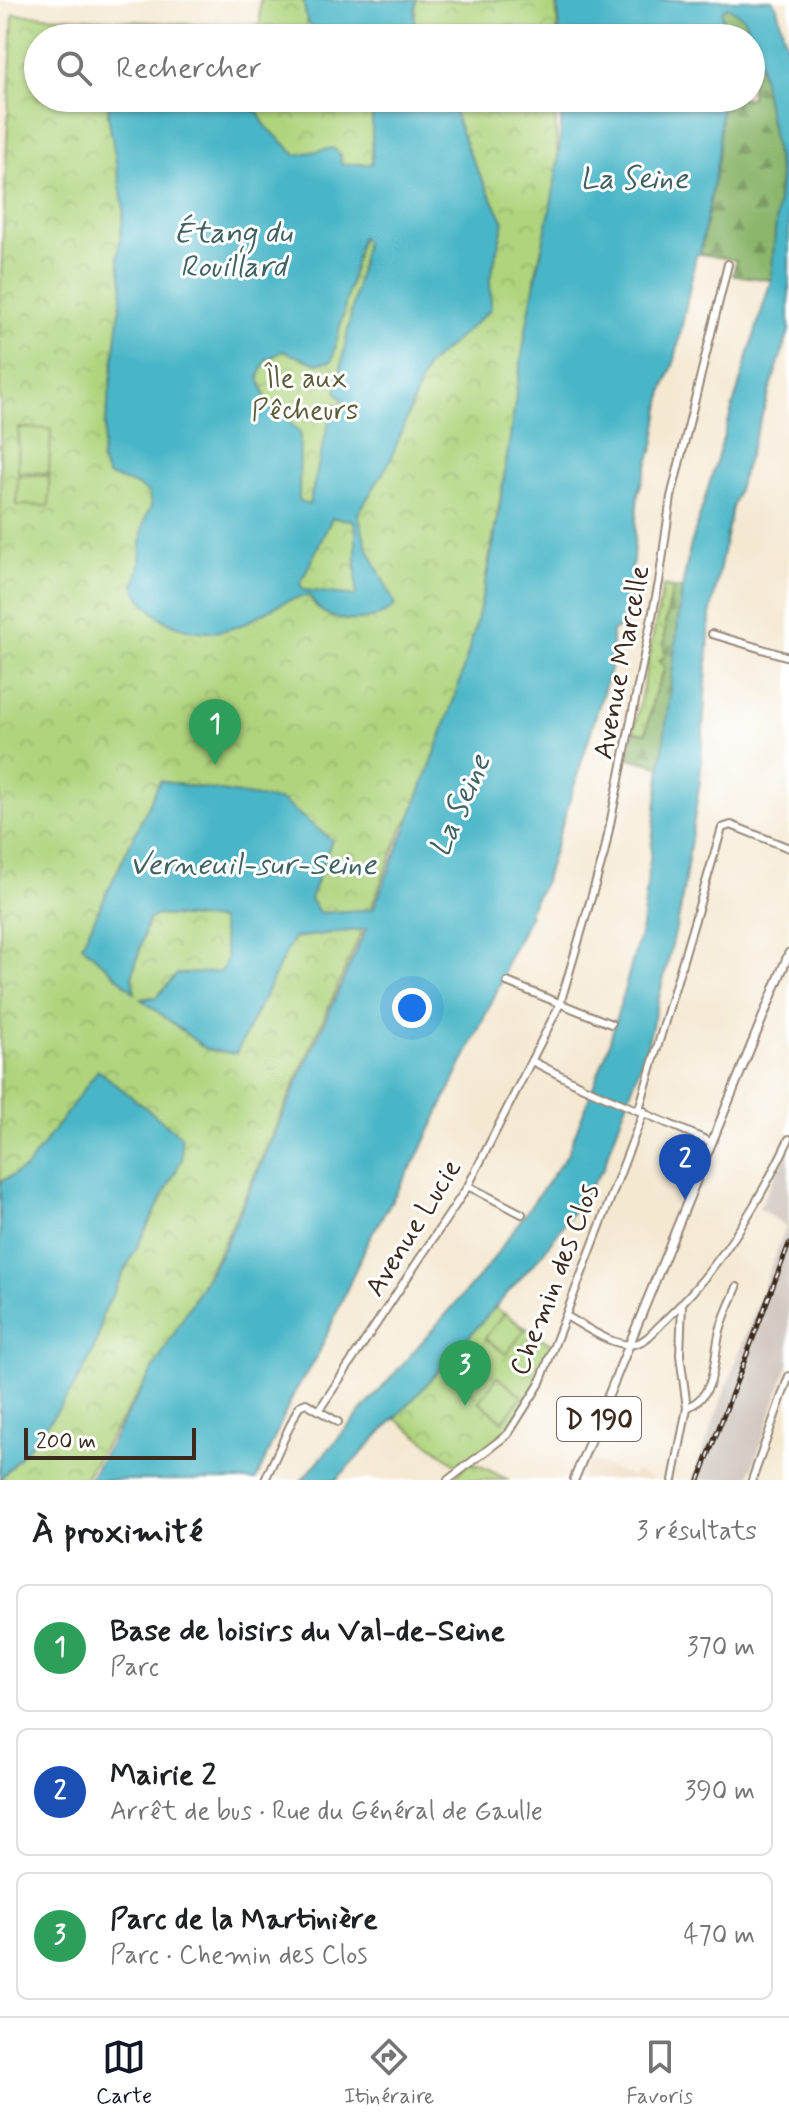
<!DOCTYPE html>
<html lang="fr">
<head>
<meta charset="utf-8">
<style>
  body { margin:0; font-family:Mynerve,sans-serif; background:#f2f2f2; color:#202124 }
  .scale { position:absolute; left:24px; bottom:20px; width:172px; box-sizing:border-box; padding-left:8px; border:4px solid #3b2a1e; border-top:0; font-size:22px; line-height:28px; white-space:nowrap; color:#3b2a1e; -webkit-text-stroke:6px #fff; paint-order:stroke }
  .you { position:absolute; left:412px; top:1008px; width:28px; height:28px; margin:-20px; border:6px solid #fff; border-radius:50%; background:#1a73e8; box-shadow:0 0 0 12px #1a73e833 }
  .badge { display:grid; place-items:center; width:52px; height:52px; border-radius:50%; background:#111827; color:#fff; font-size:26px; font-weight:700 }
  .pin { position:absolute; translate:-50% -66px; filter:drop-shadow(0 2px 4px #0008) }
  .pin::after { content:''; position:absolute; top:42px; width:28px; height:24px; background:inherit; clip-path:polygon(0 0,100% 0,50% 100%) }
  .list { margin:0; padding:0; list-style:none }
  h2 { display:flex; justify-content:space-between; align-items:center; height:104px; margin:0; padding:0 32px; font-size:34px }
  h2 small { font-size:26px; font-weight:400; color:#757577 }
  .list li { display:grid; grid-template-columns:52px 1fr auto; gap:24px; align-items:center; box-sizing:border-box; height:128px; margin:0 16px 16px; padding:0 16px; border:2px solid #e0e0e0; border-radius:12px }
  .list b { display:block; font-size:30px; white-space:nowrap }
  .list p { margin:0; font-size:26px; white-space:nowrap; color:#757577 }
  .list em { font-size:26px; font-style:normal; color:#757577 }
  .icon { flex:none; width:44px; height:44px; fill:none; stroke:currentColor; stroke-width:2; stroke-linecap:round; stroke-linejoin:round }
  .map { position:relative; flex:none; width:789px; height:1480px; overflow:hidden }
  .search { position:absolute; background:#fff; box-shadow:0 2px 6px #0004; left:24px; right:24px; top:24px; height:88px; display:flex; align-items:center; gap:20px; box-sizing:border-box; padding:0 28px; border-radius:44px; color:#757577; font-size:30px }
  .sheet { height:536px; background:#fff }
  nav { display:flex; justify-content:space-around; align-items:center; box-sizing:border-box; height:112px; border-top:2px solid #e0e0e0; background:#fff; font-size:22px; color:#757577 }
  nav a { display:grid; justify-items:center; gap:4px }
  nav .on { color:#111827 }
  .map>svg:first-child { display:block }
  .built { fill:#edd7bb }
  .railway { fill:#ccc2b9 }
  .grass { fill:url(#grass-dots); stroke:#757f4e; stroke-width:2 }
  .forest { fill:url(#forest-firs); stroke:#637045; stroke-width:2 }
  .park { fill:url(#park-crowns); stroke:#757f4e; stroke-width:2 }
  .pitch { fill:#afd47d; stroke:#757f4e; stroke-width:2 }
  .water { fill:#4ab6c7; stroke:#427072; stroke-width:2; fill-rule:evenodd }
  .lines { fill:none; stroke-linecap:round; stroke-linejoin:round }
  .minor-casing { stroke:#988978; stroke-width:10 }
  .major-casing { stroke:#988978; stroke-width:11 }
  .minor { stroke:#fff; stroke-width:6 }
  .major { stroke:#fff; stroke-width:7 }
  .rail-casing { stroke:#3b2a1e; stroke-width:5 }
  .rail { stroke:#fff; stroke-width:2; stroke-dasharray:6; stroke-linecap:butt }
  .labels { text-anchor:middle; stroke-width:6; stroke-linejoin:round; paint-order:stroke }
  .shield { fill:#fff; stroke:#766a62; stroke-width:2 }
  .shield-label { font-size:26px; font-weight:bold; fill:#3b2a1e }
  .park-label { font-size:28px; fill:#5e5d3a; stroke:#fff }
  .street-label { font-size:28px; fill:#3b2a1e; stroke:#fff }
  .water-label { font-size:30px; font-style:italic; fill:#416262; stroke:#fff }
</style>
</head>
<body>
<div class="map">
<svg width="789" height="1480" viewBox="0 0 789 1480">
  <defs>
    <pattern id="grass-dots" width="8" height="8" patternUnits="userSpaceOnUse" patternTransform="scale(2)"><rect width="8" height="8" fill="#afd47d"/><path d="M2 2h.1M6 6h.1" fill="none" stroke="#97b66c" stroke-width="1.8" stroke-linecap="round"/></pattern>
    <pattern id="forest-firs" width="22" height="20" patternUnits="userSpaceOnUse" patternTransform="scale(2)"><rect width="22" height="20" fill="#8bb66c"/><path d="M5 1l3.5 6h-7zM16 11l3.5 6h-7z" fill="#739458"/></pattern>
    <pattern id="park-crowns" width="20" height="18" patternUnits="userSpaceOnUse" patternTransform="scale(2)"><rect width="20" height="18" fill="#afd47d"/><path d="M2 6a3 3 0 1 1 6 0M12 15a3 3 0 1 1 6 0" fill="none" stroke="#97b66c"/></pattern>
  </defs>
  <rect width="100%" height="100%" fill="#fff"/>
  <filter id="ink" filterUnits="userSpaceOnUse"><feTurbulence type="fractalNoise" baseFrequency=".0125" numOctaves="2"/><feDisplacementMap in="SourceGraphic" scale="16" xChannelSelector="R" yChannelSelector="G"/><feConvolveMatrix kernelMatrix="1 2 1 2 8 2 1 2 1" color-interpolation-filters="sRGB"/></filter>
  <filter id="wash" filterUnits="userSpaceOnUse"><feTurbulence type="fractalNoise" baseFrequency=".006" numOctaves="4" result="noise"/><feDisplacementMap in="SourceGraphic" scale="32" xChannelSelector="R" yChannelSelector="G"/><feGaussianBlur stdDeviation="1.8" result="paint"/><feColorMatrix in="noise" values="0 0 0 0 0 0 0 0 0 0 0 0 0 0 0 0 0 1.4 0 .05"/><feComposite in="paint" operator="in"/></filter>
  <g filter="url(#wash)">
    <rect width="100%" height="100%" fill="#f4e8d1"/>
    <path class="built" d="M 590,1459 L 632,1477 L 635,1471 L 655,1480 L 581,1480 Z"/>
    <path class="railway" d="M 789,1148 L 789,1362 L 748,1480 L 692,1480 L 786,1226 L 759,1208 Z"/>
    <path class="grass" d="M 663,586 L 673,588 L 665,624 L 665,668 L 654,695 L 646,734 L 634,732 Z"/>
    <path class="forest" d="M 728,6 L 743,17 L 756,42 L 780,178 L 771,280 L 733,275 L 736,260 L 700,254 L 718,158 L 722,98 L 751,98 L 751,38 L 723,38 L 722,10 Z
      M 673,588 L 682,589 L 662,767 L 629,758 L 634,732 L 646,733 L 654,695 L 665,668 L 659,661 L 664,657 L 665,624 Z"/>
    <path class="park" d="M 260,0 L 556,0 L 558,38 L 38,38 L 38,98 L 554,98 L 559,178 L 536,272 L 524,372 L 472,651 L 413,814 L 404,825 L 359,938 L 231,1228 L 178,1331 L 83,1480 L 0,1480 L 0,296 L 13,14 L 250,28 L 260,25 Z
      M 494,1307 L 552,1345 L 533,1389 L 505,1434 L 470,1461 L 509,1480 L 453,1480 L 462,1469 L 395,1418 Z"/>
    <path class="pitch" d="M 19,428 L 51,429 L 49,473 L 18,472 Z
      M 18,475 L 49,476 L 49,506 L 17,505 Z
      M 505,1313 L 525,1330 L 506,1354 L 485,1338 Z
      M 498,1377 L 522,1396 L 503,1421 L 479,1401 Z"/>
    <path class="water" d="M 303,0 L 416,0 L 414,23 L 426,29 L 412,30 L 396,37 L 320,35 L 307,22 Z
      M 558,0 L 772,0 L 777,7 L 789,56 L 789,331 L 732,508 L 710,616 L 700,781 L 680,912 L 647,1046 L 603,1169 L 543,1253 L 419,1393 L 336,1480 L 302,1480 L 488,1266 L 567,1155 L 607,1051 L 642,927 L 682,589 L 690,548 L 771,280 L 780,177 L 756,42 L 743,17 L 728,7 L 722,10 L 723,38 L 559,38 Z
      M 109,98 L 229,98 L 234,106 L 257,111 L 265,125 L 296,155 L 333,148 L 341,155 L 341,164 L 372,164 L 372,98 L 449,98 L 469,153 L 504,222 L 490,279 L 491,309 L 427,366 L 390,461 L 358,514 L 367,547 L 393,600 L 394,607 C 370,626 323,627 310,596 C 286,596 262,616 241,625 C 200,642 153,626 134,586 C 146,560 135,531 151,507 L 149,493 L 134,484 L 108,476 L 101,460 L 123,286 L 118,256 L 124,209 L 108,115 ZM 361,237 L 365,242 L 336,392 L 345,403 L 332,408 L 309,505 L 299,500 L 300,432 L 267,402 L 259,377 L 266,360 L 283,351 L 317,364 L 332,361 ZM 332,518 L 353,520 L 356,529 L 356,596 L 304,590 L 300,584 Z
      M 561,98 L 722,98 L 718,158 L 700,254 L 696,255 L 675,360 L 663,391 L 654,445 L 638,493 L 632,571 L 636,580 L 624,625 L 612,631 L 612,663 L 544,883 L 528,912 L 530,915 L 506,963 L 503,978 L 419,1154 L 368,1241 L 317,1357 L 294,1393 L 256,1480 L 89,1480 L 224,1247 L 366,929 L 293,938 L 236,1054 L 206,1049 L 141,999 L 157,997 L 177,974 L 221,972 L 227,959 L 220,920 L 157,915 L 148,920 L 132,977 L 135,993 L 82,945 L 160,781 L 282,801 L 332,840 L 310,899 L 320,913 L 373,909 C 413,812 454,714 479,612 C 502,516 511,417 528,319 C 540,247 564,172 561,98 Z
      M 98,1070 L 181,1136 L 182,1159 L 102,1315 C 101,1365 34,1443 0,1479 L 0,1182 L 26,1168 Z"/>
  </g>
  <g filter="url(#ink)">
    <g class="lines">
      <g class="minor-casing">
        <path id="minor" d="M 712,634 L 789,657
          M 507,982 L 611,1024
          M 532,1061 L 583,1087 L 711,1142
          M 639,1109 L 722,828 L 731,825 L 789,848
          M 468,1186 L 522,1214
          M 566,1316 C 583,1325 614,1348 634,1344 C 646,1342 655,1330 663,1322 C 718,1271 757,1206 789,1139
          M 687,1408 C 717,1394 713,1362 719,1335 C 722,1319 731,1302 737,1287
          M 319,1410 L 468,1186 L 560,1004 L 604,854 L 659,582 L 671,497 L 728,264
          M 265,1480 L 299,1406 L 306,1403 L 338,1422
          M 448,1480 L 508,1434 L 539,1385 L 644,1111
          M 673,1480 L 687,1408 L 680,1355 L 682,1304
          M 752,1480 L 789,1376"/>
      </g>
      <g class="major-casing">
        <path id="major" d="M 574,1480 L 789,953"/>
      </g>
      <use href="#minor" class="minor"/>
      <use href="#major" class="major"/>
      <g class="rail-casing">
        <path id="rail" d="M 699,1480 L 789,1244"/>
      </g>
      <use href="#rail" class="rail"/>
    </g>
  </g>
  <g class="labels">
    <rect class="shield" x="557" y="1397" width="84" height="44" rx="6"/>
    <g class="shield-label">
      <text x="599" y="1428">D 190</text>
    </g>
    <g class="park-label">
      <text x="305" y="387">Île aux<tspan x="305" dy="32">Pêcheurs</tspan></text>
    </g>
    <g class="street-label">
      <text transform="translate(620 662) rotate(-79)" y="10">Avenue Marcelle</text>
      <text transform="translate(412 1227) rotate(-58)" y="10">Avenue Lucie</text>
      <text transform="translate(553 1279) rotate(-69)" y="10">Chemin des Clos</text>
    </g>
    <g class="water-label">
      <text x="634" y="188">La Seine</text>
      <text x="233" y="242">Étang du<tspan x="233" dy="34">Rouillard</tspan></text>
      <text transform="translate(459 805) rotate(-66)" y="10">La Seine</text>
      <text x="253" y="874">Verneuil-sur-Seine</text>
    </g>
  </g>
</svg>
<div class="scale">200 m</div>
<div class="you"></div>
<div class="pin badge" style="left:215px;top:765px;background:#2e9e5b">1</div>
<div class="pin badge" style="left:685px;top:1200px;background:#1a4fb4">2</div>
<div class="pin badge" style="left:465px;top:1406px;background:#2e9e5b">3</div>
<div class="search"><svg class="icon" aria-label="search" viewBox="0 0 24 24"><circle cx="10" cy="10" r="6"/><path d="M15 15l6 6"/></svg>Rechercher</div>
</div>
<section class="sheet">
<h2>À proximité<small>3 résultats</small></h2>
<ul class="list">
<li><span class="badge" style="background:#2e9e5b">1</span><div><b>Base de loisirs du Val-de-Seine</b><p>Parc</p></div><em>370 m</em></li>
<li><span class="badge" style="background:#1a4fb4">2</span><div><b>Mairie 2</b><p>Arrêt de bus · Rue du Général de Gaulle</p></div><em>390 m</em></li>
<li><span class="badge" style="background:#2e9e5b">3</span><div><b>Parc de la Martinière</b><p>Parc · Chemin des Clos</p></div><em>470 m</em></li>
</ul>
</section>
<nav>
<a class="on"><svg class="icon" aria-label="map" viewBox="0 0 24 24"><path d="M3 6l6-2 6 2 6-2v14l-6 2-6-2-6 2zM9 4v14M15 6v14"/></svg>Carte</a>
<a><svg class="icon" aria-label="directions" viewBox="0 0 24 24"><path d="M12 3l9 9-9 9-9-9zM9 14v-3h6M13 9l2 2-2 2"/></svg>Itinéraire</a>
<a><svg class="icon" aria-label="saved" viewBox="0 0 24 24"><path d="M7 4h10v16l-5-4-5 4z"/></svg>Favoris</a>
</nav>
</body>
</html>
